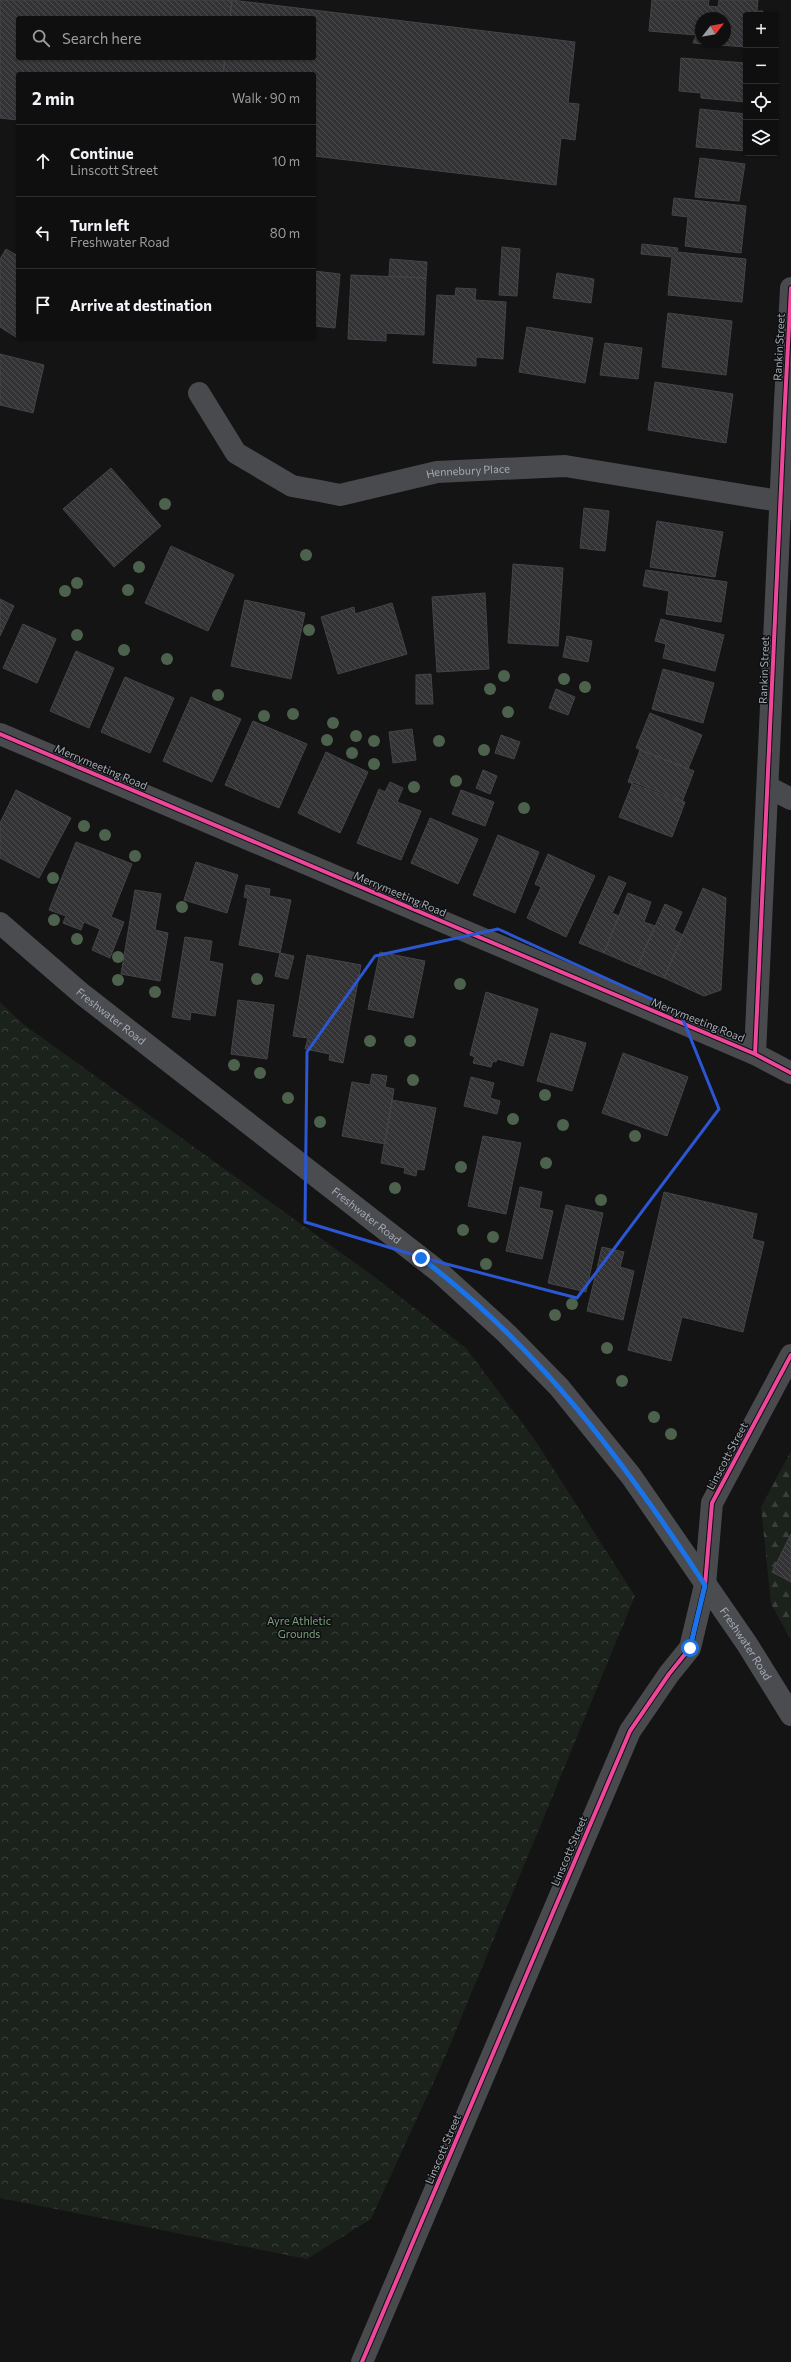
<!DOCTYPE html>
<html lang="en">
<head>
<meta charset="utf-8">
<style>
  body { margin:0; font-family:Commissioner,sans-serif; background:#181818; color:#f1f3f6 }
  .controls { position:absolute; right:12px; top:12px; display:grid; overflow:hidden; border-radius:4px; box-shadow:0 1px 3px #0004 }
  .controls button { width:36px; height:36px; display:grid; place-items:center; padding:0; border:0; border-bottom:1px solid #2f2f2f; background:#0f0f0f; color:#f1f3f6; font:20px sans-serif }
  .compass { position:absolute; left:695px; top:12px; width:36px; height:36px; border-radius:50%; background:#0f0f0f; box-shadow:0 1px 3px #0004; rotate:59deg }
  .stop { position:absolute; width:12px; height:12px; margin:-9px; border:3px solid #1a73e8; border-radius:50%; background:#fff }
  .stop.end { background:#1a73e8; border-color:#fff; box-shadow:0 1px 4px #0008 }
  .list { margin:0; padding:0; list-style:none }
  h2 { display:flex; justify-content:space-between; align-items:center; height:52px; margin:0; padding:0 16px; font-size:17px }
  h2 small { font-size:13px; font-weight:400; color:#9b9c9e }
  .list li { display:grid; grid-template-columns:26px 1fr auto; gap:12px; align-items:center; box-sizing:border-box; height:72px; padding:0 16px; border-top:1px solid #2f2f2f }
  .list b { display:block; font-size:15px; white-space:nowrap }
  .list p { margin:0; font-size:13px; white-space:nowrap; color:#9b9c9e }
  .list em { font-size:13px; font-style:normal; color:#9b9c9e }
  .icon { flex:none; width:22px; height:22px; fill:none; stroke:currentColor; stroke-width:2; stroke-linecap:round; stroke-linejoin:round }
  .map { position:relative; flex:none; width:791px; height:2362px; overflow:hidden }
  .search { position:absolute; background:#0f0f0f; box-shadow:0 1px 3px #0004; left:16px; top:16px; width:300px; height:44px; display:flex; align-items:center; gap:10px; box-sizing:border-box; padding:0 14px; border-radius:4px; color:#9b9c9e; font-size:15px }
  .panel { position:absolute; background:#0f0f0f; box-shadow:0 1px 3px #0004; left:16px; top:72px; width:300px; height:268px; border-radius:4px }
  .map>svg:first-child { display:block }
  .forest { fill:url(#forest-firs) }
  .park { fill:url(#park-crowns) }
  .building { fill:url(#building-back-hatch); stroke:#434448; fill-rule:evenodd }
  .lines { fill:none; stroke-linecap:round; stroke-linejoin:round }
  .minor { stroke:#484a4d; stroke-width:22 }
  .major { stroke:#4a4c4f; stroke-width:22 }
  .cycleway-casing { stroke:#0e0f10; stroke-width:6 }
  .cycleway { stroke:#ed469a; stroke-width:4 }
  .tree { fill:#4d624d }
  .route { stroke:#1a73e8; stroke-width:5 }
  .marked { fill:none; stroke:#2b57d5; stroke-width:3; stroke-linejoin:round }
  .labels { text-anchor:middle; stroke-width:3; stroke-linejoin:round; paint-order:stroke }
  .street-label { font-size:11px; fill:#a5abb6; stroke:#0e0f10 }
  .park-label { font-size:11px; fill:#7ba17c; stroke:#0e0f10 }
</style>
</head>
<body>
<div class="map">
<svg width="791" height="2362" viewBox="0 0 791 2362">
  <defs>
    <pattern id="forest-firs" width="22" height="20" patternUnits="userSpaceOnUse"><rect width="22" height="20" fill="#1b211b"/><path d="M5 1l3.5 6h-7zM16 11l3.5 6h-7z" fill="#393f3a"/></pattern>
    <pattern id="park-crowns" width="20" height="18" patternUnits="userSpaceOnUse"><rect width="20" height="18" fill="#1b211b"/><path d="M2 6a3 3 0 1 1 6 0M12 15a3 3 0 1 1 6 0" fill="none" stroke="#393f3a"/></pattern>
    <pattern id="building-back-hatch" width="6" height="6" patternUnits="userSpaceOnUse"><rect width="6" height="6" fill="#333335"/><path d="M-1 5l2 2M0 0l6 6M5-1l2 2" fill="none" stroke="#4e4e50"/></pattern>
  </defs>
  <rect width="100%" height="100%" fill="#141414"/>
  <path class="forest" d="M 791,1451 L 791,1640 L 771,1604 L 761,1507 Z"/>
  <path class="park" d="M 0,1002 L 23,1024 L 372,1275 L 466,1348 L 535,1440 L 635,1596 L 446,2055 L 371,2219 L 307,2259 L 0,2198 Z"/>
  <path class="building" d="M 0,0 L 232,0 L 230,18 L 18,18 L 18,58 L 225,58 L 223,74 L 18,74 L 18,120 L 0,118 Z
    M 232,0 L 575,42 L 568,103 L 579,104 L 575,140 L 561,138 L 556,185 L 314,156 L 314,74 L 223,74 L 225,58 L 314,58 L 314,18 L 230,18 Z
    M 652,0 L 709,0 L 708,6 L 718,7 L 719,0 L 758,0 L 757,11 L 763,11 L 762,15 L 746,15 L 746,47 L 693,43 L 696,35 L 649,31 ZM 701,18 L 725,18 L 725,42 L 701,42 Z
    M 681,58 L 746,63 L 746,102 L 701,98 L 701,93 L 679,91 Z
    M 700,109 L 746,114 L 746,151 L 696,147 Z
    M 700,158 L 745,164 L 739,201 L 695,197 Z
    M 674,198 L 746,206 L 741,253 L 685,246 L 688,217 L 672,215 Z
    M 642,244 L 678,248 L 677,252 L 746,259 L 742,302 L 668,295 L 672,257 L 641,254 Z
    M 502,247 L 520,249 L 517,296 L 499,295 Z
    M 6,249 L 18,256 L 19,339 L 0,327 L 0,259 Z
    M 390,259 L 427,262 L 426,278 L 389,276 Z
    M 314,271 L 340,274 L 335,328 L 314,326 Z
    M 557,273 L 594,279 L 591,303 L 553,298 Z
    M 351,275 L 426,278 L 424,335 L 386,333 L 386,341 L 348,339 Z
    M 456,288 L 476,289 L 475,300 L 506,302 L 503,359 L 476,357 L 476,366 L 433,363 L 437,295 L 455,296 Z
    M 668,313 L 732,321 L 726,375 L 662,367 Z
    M 527,327 L 593,338 L 585,383 L 519,372 Z
    M 605,343 L 642,348 L 638,379 L 600,375 Z
    M 0,354 L 44,365 L 33,413 L 0,405 Z
    M 655,382 L 733,394 L 726,443 L 648,430 Z
    M 111,468 L 161,526 L 114,567 L 63,509 Z
    M 584,508 L 609,511 L 605,551 L 580,548 Z
    M 657,521 L 723,532 L 715,577 L 650,567 Z
    M 171,546 L 234,575 L 208,631 L 145,603 Z
    M 513,564 L 563,568 L 558,646 L 508,643 Z
    M 646,570 L 727,582 L 721,622 L 666,614 L 669,591 L 643,586 Z
    M 485,593 L 489,669 L 437,672 L 432,597 Z
    M 0,599 L 14,606 L 0,636 Z
    M 245,600 L 305,613 L 291,679 L 231,666 Z
    M 392,603 L 407,654 L 338,674 L 321,617 L 354,607 L 355,614 Z
    M 661,619 L 724,635 L 715,671 L 663,658 L 666,644 L 655,641 Z
    M 23,624 L 56,639 L 37,683 L 3,668 Z
    M 567,636 L 592,641 L 588,662 L 563,657 Z
    M 76,651 L 114,668 L 89,728 L 50,711 Z
    M 663,669 L 714,683 L 703,723 L 652,709 Z
    M 431,674 L 433,704 L 416,704 L 416,675 Z
    M 125,677 L 174,698 L 150,753 L 101,732 Z
    M 556,689 L 575,697 L 568,715 L 549,708 Z
    M 191,697 L 241,719 L 212,782 L 163,761 Z
    M 650,713 L 702,735 L 688,769 L 636,748 Z
    M 253,721 L 307,744 L 279,808 L 225,785 Z
    M 412,729 L 416,760 L 393,763 L 389,732 Z
    M 501,735 L 520,742 L 514,759 L 495,753 Z
    M 640,750 L 694,771 L 682,802 L 628,782 Z
    M 326,752 L 368,772 L 340,833 L 298,813 Z
    M 483,770 L 497,776 L 490,794 L 476,788 Z
    M 390,782 L 403,788 L 397,802 L 421,811 L 401,860 L 357,843 L 379,789 L 385,792 Z
    M 633,782 L 685,802 L 672,837 L 619,817 Z
    M 16,790 L 71,818 L 39,878 L 0,858 L 0,823 Z
    M 461,790 L 494,802 L 485,826 L 452,814 Z
    M 430,818 L 478,839 L 458,884 L 411,863 Z
    M 498,835 L 539,852 L 515,913 L 473,895 Z
    M 76,842 L 132,864 L 111,917 L 124,922 L 110,958 L 92,950 L 100,929 L 84,922 L 81,930 L 63,923 L 66,916 L 49,910 Z
    M 548,854 L 595,876 L 566,937 L 527,918 L 541,887 L 535,884 Z
    M 196,862 L 238,875 L 227,913 L 184,900 Z
    M 609,876 L 626,883 L 612,913 L 619,916 L 604,953 L 579,943 Z
    M 246,885 L 270,889 L 269,896 L 291,900 L 280,953 L 239,945 L 248,898 L 244,897 Z
    M 703,888 L 726,898 L 721,990 L 704,996 L 664,978 Z
    M 135,890 L 161,894 L 155,930 L 168,933 L 160,981 L 121,974 Z
    M 628,893 L 651,902 L 644,922 L 655,926 L 637,967 L 604,953 Z
    M 665,904 L 682,912 L 674,930 L 683,935 L 664,978 L 637,967 Z
    M 185,937 L 212,941 L 209,961 L 223,964 L 215,1016 L 191,1012 L 190,1020 L 172,1017 Z
    M 380,952 L 425,961 L 413,1018 L 368,1009 Z
    M 280,953 L 294,956 L 288,979 L 275,976 Z
    M 307,955 L 361,965 L 343,1063 L 329,1060 L 330,1054 L 305,1049 L 308,1038 L 293,1036 Z
    M 486,992 L 538,1009 L 523,1066 L 497,1059 L 496,1062 L 493,1061 L 491,1067 L 473,1063 L 475,1057 L 470,1055 Z
    M 238,1000 L 274,1005 L 267,1059 L 231,1054 Z
    M 551,1033 L 586,1043 L 572,1091 L 537,1081 Z
    M 623,1053 L 688,1077 L 667,1136 L 602,1113 Z
    M 372,1074 L 387,1076 L 385,1087 L 394,1089 L 385,1144 L 342,1136 L 352,1082 L 370,1085 Z
    M 471,1077 L 494,1083 L 490,1098 L 500,1101 L 497,1114 L 464,1106 Z
    M 392,1100 L 436,1108 L 424,1170 L 417,1169 L 416,1176 L 404,1173 L 405,1168 L 381,1163 Z
    M 483,1136 L 521,1143 L 506,1214 L 468,1206 Z
    M 520,1187 L 542,1192 L 539,1208 L 553,1211 L 542,1259 L 506,1251 Z
    M 664,1192 L 757,1214 L 752,1239 L 764,1242 L 743,1332 L 682,1317 L 671,1361 L 628,1350 Z
    M 566,1205 L 603,1213 L 586,1292 L 548,1283 Z
    M 602,1247 L 624,1252 L 620,1267 L 634,1271 L 623,1320 L 587,1311 Z
    M 791,1534 L 791,1582 L 772,1572 Z"/>
  <g class="lines">
    <g class="minor">
      <path id="s1" d="M 199,393 L 236,453 L 292,486 L 320,491 L 340,495 L 437,472 L 565,466 L 779,501 L 791,509"/>
      <path d="M 0,734 L 755,1054 L 791,1073"/>
      <path d="M 768,787 L 791,799"/>
      <path d="M 755,1054 C 767,798 777,543 791,288"/>
      <path d="M 362,2362 L 630,1731 L 669,1674 L 690,1648 L 705,1585 L 712,1503 L 791,1355"/>
    </g>
    <path class="major" id="s2" d="M 0,923 L 82,994 L 438,1271 L 507,1334 L 559,1387 L 631,1476 L 747,1644 L 791,1715"/>
    <g class="cycleway-casing">
      <path id="cycleway" d="M 0,734 L 755,1054 L 791,1073
        M 755,1054 C 767,798 777,543 791,288
        M 362,2362 L 630,1731 L 669,1674 L 690,1648 L 705,1585 L 712,1503 L 791,1355"/>
    </g>
    <use href="#cycleway" class="cycleway"/>
  </g>
  <g class="tree">
    <circle cx="165" cy="504" r="6"/>
    <circle cx="306" cy="555" r="6"/>
    <circle cx="139" cy="567" r="6"/>
    <circle cx="77" cy="583" r="6"/>
    <circle cx="128" cy="590" r="6"/>
    <circle cx="65" cy="591" r="6"/>
    <circle cx="309" cy="630" r="6"/>
    <circle cx="77" cy="635" r="6"/>
    <circle cx="124" cy="650" r="6"/>
    <circle cx="167" cy="659" r="6"/>
    <circle cx="504" cy="676" r="6"/>
    <circle cx="564" cy="679" r="6"/>
    <circle cx="585" cy="687" r="6"/>
    <circle cx="490" cy="689" r="6"/>
    <circle cx="218" cy="695" r="6"/>
    <circle cx="508" cy="712" r="6"/>
    <circle cx="293" cy="714" r="6"/>
    <circle cx="264" cy="716" r="6"/>
    <circle cx="333" cy="723" r="6"/>
    <circle cx="356" cy="736" r="6"/>
    <circle cx="327" cy="740" r="6"/>
    <circle cx="374" cy="741" r="6"/>
    <circle cx="439" cy="741" r="6"/>
    <circle cx="484" cy="750" r="6"/>
    <circle cx="352" cy="753" r="6"/>
    <circle cx="374" cy="764" r="6"/>
    <circle cx="456" cy="781" r="6"/>
    <circle cx="414" cy="787" r="6"/>
    <circle cx="524" cy="808" r="6"/>
    <circle cx="84" cy="826" r="6"/>
    <circle cx="105" cy="835" r="6"/>
    <circle cx="135" cy="856" r="6"/>
    <circle cx="53" cy="878" r="6"/>
    <circle cx="182" cy="907" r="6"/>
    <circle cx="54" cy="920" r="6"/>
    <circle cx="77" cy="939" r="6"/>
    <circle cx="118" cy="957" r="6"/>
    <circle cx="257" cy="979" r="6"/>
    <circle cx="118" cy="980" r="6"/>
    <circle cx="460" cy="984" r="6"/>
    <circle cx="155" cy="992" r="6"/>
    <circle cx="370" cy="1041" r="6"/>
    <circle cx="410" cy="1041" r="6"/>
    <circle cx="234" cy="1065" r="6"/>
    <circle cx="260" cy="1073" r="6"/>
    <circle cx="413" cy="1080" r="6"/>
    <circle cx="545" cy="1095" r="6"/>
    <circle cx="288" cy="1098" r="6"/>
    <circle cx="513" cy="1119" r="6"/>
    <circle cx="320" cy="1122" r="6"/>
    <circle cx="563" cy="1125" r="6"/>
    <circle cx="635" cy="1136" r="6"/>
    <circle cx="546" cy="1163" r="6"/>
    <circle cx="461" cy="1167" r="6"/>
    <circle cx="395" cy="1188" r="6"/>
    <circle cx="601" cy="1200" r="6"/>
    <circle cx="463" cy="1230" r="6"/>
    <circle cx="493" cy="1237" r="6"/>
    <circle cx="486" cy="1264" r="6"/>
    <circle cx="572" cy="1304" r="6"/>
    <circle cx="555" cy="1315" r="6"/>
    <circle cx="607" cy="1348" r="6"/>
    <circle cx="622" cy="1381" r="6"/>
    <circle cx="654" cy="1417" r="6"/>
    <circle cx="671" cy="1434" r="6"/>
  </g>
  <g class="lines">
    <path class="route" d="M 421,1258 C 538,1346 626,1464 705,1585 L 690,1648"/>
  </g>
  <path class="marked" d="M 498,929 L 680,1012 L 719,1109 L 577,1298 L 431,1260 L 305,1222 L 307,1052 L 375,956 Z"/>
  <g class="labels">
    <g class="street-label">
      <text transform="translate(779 347) rotate(-87)" y="4">Rankin Street</text>
      <text dy="4" stroke="none"><textPath href="#s1" startOffset="315">Hennebury Place</textPath></text>
      <text transform="translate(764 670) rotate(-88)" y="4">Rankin Street</text>
      <text transform="translate(101 767) rotate(23)" y="4">Merrymeeting Road</text>
      <text transform="translate(400 894) rotate(23)" y="4">Merrymeeting Road</text>
      <text dy="4" stroke="none"><textPath href="#s2" startOffset="145">Freshwater Road</textPath></text>
      <text transform="translate(698 1020) rotate(22)" y="4">Merrymeeting Road</text>
      <text dy="4" stroke="none"><textPath href="#s2" startOffset="469">Freshwater Road</textPath></text>
      <text transform="translate(727 1456) rotate(-62)" y="4">Linscott Street</text>
      <text dy="4" stroke="none"><textPath href="#s2" startOffset="1045">Freshwater Road</textPath></text>
      <text transform="translate(569 1851) rotate(-67)" y="4">Linscott Street</text>
      <text transform="translate(443 2149) rotate(-67)" y="4">Linscott Street</text>
    </g>
    <g class="park-label">
      <text x="299" y="1625">Ayre Athletic<tspan x="299" dy="13">Grounds</tspan></text>
    </g>
  </g>
</svg>
<div class="controls">
<button>+</button>
<button>−</button>
<button><svg class="icon" aria-label="locate" viewBox="0 0 24 24"><circle cx="12" cy="12" r="6"/><path d="M12 2v4M12 18v4M2 12h4M18 12h4"/></svg></button>
<button><svg class="icon" aria-label="layers" viewBox="0 0 24 24"><path d="M12 4l9 5-9 5-9-5zM3 14l9 5 9-5"/></svg></button>
</div>
<svg class="compass" viewBox="-18 -18 36 36"><path d="M0-13l5 13h-10z" fill="#e53935"/><path d="M0 13l5-13h-10z" fill="#9b9c9e"/></svg>
<div class="stop" style="left:690px;top:1648px"></div>
<div class="stop end" style="left:421px;top:1258px"></div>
<div class="search"><svg class="icon" aria-label="search" viewBox="0 0 24 24"><circle cx="10" cy="10" r="6"/><path d="M15 15l6 6"/></svg>Search here</div>
<section class="panel">
<h2>2 min<small>Walk · 90 m</small></h2>
<ul class="list">
<li><svg class="icon" aria-label="ahead" viewBox="0 0 24 24"><path d="M12 20V5M6 11l6-6 6 6"/></svg><div><b>Continue</b><p>Linscott Street</p></div><em>10 m</em></li>
<li><svg class="icon" aria-label="left" viewBox="0 0 24 24"><path d="M17 20v-9H6M10 6l-5 5 5 5"/></svg><div><b>Turn left</b><p>Freshwater Road</p></div><em>80 m</em></li>
<li><svg class="icon" aria-label="arrive" viewBox="0 0 24 24"><path d="M6 21V4h12l-3 4 3 4H6"/></svg><div><b>Arrive at destination</b></div></li>
</ul>
</section>
</div>
</body>
</html>
